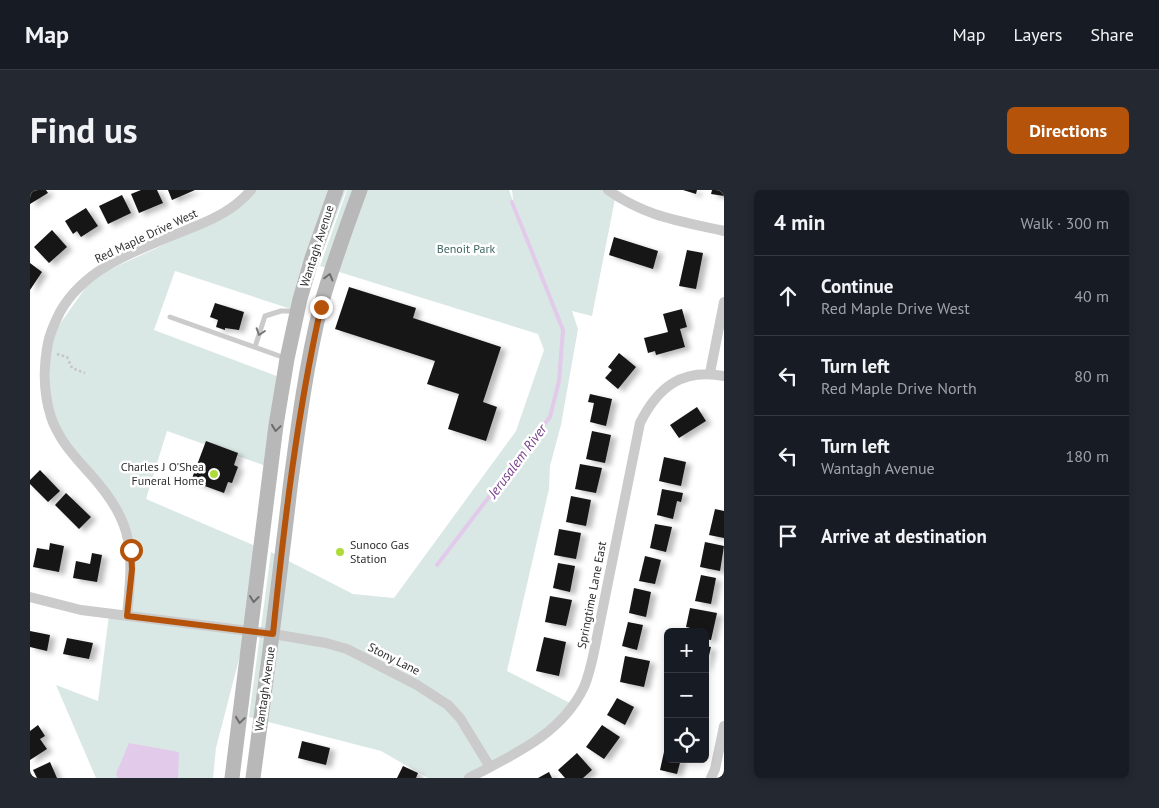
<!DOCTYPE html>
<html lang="en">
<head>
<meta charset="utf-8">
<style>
  body { margin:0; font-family:"PT Sans",sans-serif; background:#242831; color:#f1f3f6 }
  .controls { position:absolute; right:15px; bottom:15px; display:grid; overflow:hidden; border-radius:8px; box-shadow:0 2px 8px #0003 }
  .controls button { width:45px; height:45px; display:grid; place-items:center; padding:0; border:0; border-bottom:1px solid #363941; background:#171b24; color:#f1f3f6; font:25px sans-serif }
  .stop { position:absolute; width:15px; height:15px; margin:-11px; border:4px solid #b45309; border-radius:50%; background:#fff }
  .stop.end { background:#b45309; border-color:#fff; box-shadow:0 1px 5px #0008 }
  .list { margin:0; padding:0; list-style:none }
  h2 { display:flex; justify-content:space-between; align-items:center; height:65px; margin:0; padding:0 20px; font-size:21px }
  h2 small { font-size:16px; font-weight:400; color:#9ea1a6 }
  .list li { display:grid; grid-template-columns:32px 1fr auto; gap:15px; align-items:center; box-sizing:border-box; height:80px; padding:0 20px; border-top:1px solid #363941 }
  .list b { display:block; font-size:19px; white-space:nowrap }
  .list p { margin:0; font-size:16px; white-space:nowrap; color:#9ea1a6 }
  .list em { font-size:16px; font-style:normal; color:#9ea1a6 }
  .icon { flex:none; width:28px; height:28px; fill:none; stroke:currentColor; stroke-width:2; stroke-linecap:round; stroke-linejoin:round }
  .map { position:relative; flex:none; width:694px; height:588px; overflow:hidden; border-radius:8px }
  header { display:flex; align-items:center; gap:30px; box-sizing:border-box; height:70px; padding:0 25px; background:#171b24; border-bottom:1px solid #363941 }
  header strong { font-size:24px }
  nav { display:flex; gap:28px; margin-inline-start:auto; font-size:18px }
  .intro { display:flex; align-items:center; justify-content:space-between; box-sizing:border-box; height:120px; padding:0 30px }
  h1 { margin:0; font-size:35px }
  .button { padding:12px 22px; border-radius:8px; background:#b45309; color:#fff; font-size:18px; font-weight:700 }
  main { display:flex; gap:30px; padding:0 30px }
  aside { flex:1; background:#171b24; border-radius:8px; box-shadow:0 2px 8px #0003 }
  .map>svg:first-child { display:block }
  .green { fill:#dae8e5 }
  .water { fill:#e2caea }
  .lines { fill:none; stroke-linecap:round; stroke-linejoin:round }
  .stream { stroke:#e2caea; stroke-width:4 }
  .building { fill:#151515; filter:url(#shadow) }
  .path { stroke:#c5c5c5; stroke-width:2.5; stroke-dasharray:2.5 2.5; stroke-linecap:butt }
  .service { stroke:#cbcbcb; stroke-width:5 }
  .minor { stroke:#cbcbcb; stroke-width:10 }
  .secondary { stroke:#b8b8b8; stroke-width:15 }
  .oneway { stroke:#6c6c6c }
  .oneway2 { stroke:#757575 }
  .route { stroke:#b45309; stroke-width:6 }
  .poi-dot { fill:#addb3a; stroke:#fff; stroke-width:2 }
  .labels { text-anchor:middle; stroke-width:5; stroke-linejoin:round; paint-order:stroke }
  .street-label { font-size:12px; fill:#2e2e2e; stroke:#fff }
  .park-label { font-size:12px; fill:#3e6763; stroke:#fff }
  .poi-label { font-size:12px; fill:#2e2e2e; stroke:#fff; text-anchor:end }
  .water-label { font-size:14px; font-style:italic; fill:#79418c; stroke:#fff }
</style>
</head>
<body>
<header>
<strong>Map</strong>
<nav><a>Map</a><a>Layers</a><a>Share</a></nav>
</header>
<div class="intro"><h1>Find us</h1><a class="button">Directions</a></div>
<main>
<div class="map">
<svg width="694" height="588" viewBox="0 0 694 588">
  <defs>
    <filter id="shadow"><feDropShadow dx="5.5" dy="3" stdDeviation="2.5" flood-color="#0004"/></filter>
  </defs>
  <rect width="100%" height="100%" fill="#fff"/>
  <path class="green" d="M 226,0 L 316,0 L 270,122 L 145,81 L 124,140 L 260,191 L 247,280 L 137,241 L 116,309 L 237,361 L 186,558 L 183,588 L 66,588 L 26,495 L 68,511 L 79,425 L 98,428 L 98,339 L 38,257 L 20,216 L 20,148 L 63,87 L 186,31 Z
    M 317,0 L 479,0 L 508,80 L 511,82 L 483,9 L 482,0 L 575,0 L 585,9 L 562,126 L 542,121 L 548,139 L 531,235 L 520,276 L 519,299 L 477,481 L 540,513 L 519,538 L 437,588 L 398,588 L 351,561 L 219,527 L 241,362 L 323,404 L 364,408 L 486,241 L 514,160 L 508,144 L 290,76 Z"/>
  <path class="water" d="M 99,553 L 149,562 L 148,588 L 88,588 L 86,584 Z"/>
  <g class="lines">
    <path class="stream" d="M 407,375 L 520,227 L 529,191 L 533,140 L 482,12"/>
  </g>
  <path class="building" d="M 0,0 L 16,0 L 18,3 L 0,14 Z
    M 111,0 L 127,0 L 133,13 L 109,23 L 101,4 Z
    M 138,0 L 165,0 L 142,10 Z
    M 653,0 L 667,0 L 666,4 Z
    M 682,0 L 694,0 L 694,6 L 681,4 Z
    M 92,5 L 101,23 L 78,34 L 69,16 Z
    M 56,18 L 68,36 L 51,47 L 47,41 L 43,44 L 35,31 Z
    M 22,40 L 37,57 L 19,73 L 4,57 Z
    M 584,47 L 628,61 L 623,79 L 579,65 Z
    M 657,60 L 673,63 L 666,99 L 649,96 Z
    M 0,73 L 12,82 L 0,100 Z
    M 319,97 L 386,118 L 383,128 L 471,157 L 453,212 L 467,217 L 456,251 L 418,239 L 429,204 L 397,194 L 405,171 L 305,139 Z
    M 185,113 L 214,122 L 209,140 L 195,138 L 195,140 L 186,137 L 188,130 L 180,127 Z
    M 652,119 L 657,137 L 650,139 L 655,157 L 626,165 L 625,161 L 618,163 L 614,148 L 638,142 L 633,124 Z
    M 589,163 L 606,177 L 588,199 L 575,188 L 582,180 L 578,177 Z
    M 560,204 L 582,209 L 576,236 L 560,232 L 564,213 L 558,212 Z
    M 667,217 L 676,231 L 649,248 L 640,235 Z
    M 562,241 L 581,245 L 575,273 L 556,269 Z
    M 176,251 L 208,263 L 204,275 L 208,277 L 202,293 L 198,292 L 194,303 L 161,291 Z
    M 634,267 L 656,272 L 651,296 L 629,291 Z
    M 550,274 L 572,278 L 566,303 L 545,299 Z
    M 10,280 L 30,301 L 18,312 L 0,294 L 0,290 Z
    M 632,299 L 653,303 L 651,312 L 647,311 L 643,329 L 627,325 Z
    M 36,303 L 61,327 L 49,339 L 25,315 Z
    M 541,306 L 561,310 L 556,336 L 536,332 Z
    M 685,319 L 694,321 L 694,348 L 679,345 Z
    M 625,334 L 642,337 L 636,362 L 620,358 Z
    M 529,339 L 551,343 L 546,369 L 524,365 Z
    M 675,352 L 694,356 L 690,381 L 670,377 Z
    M 20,353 L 34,356 L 29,382 L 3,377 L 7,358 L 19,360 Z
    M 62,363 L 72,365 L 67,392 L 43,388 L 46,371 L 60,374 Z
    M 615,366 L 631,370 L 625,394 L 609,391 Z
    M 528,373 L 545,376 L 540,402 L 523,398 Z
    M 671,385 L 686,388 L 681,414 L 665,411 Z
    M 604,398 L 621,402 L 616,427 L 599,423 Z
    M 520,406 L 542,410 L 536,436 L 515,432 Z
    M 660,418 L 687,423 L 681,450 L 675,449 L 675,442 L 664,442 L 665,439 L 656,437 Z
    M 598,432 L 613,435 L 607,460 L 592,456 Z
    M 0,441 L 20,445 L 17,461 L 0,457 Z
    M 514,447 L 536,452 L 529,486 L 506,481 Z
    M 37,448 L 63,453 L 59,469 L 33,464 Z
    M 675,456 L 681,457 L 676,478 L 675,478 Z
    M 595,466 L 620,471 L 614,497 L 590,492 Z
    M 587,508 L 604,517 L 595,535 L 577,525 Z
    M 8,535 L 15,546 L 10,549 L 17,559 L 0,570 L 0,541 Z
    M 572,535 L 590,547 L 574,569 L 556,557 Z
    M 272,551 L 300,558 L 296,575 L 268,568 Z
    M 636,553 L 638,554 L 638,569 L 651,569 L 647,584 L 630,580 Z
    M 547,563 L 562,580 L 553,588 L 535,588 L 528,580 Z
    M 20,572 L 27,588 L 7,588 L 3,580 Z
    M 373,576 L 388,583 L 386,588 L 367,588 Z
    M 519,582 L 522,588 L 508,588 Z"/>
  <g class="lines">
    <path class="path" d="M 27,164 L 37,167 L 42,178 L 55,183"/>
    <path class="service" d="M 140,127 L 255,168
      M 225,157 L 235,126 L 251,121 L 266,121"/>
    <path class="minor" d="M 578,0 C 616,27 650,31 694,41
      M 680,183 L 694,112
      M 0,407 L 51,420 L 243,444 L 296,453 L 317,459 L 387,495 L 418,515 L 430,528 L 460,577
      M 97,426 C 103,363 106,336 62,286 C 46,268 29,251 21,227 C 13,202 13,179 18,153 C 20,142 25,132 30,122 C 57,74 114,58 161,38 C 184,29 205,19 221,0
      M 439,588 C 483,565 532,544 554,497 C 560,483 563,467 566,452 L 610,233 C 628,197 652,178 694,186
      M 681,588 L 685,579 L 694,536"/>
    <path class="secondary" d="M 202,588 L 246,235 L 257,169 L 270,109 L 282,68 L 306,0
      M 223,588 C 236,491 249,395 260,298 C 268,237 276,175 291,115 C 302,76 316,38 330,0"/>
  </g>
  <defs><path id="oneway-chevron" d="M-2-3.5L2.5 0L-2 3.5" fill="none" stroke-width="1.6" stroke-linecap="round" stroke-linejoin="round" transform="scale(1.25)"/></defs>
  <g class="oneway">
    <use href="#oneway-chevron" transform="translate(299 87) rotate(-75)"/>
    <use href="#oneway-chevron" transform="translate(246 238) rotate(98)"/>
    <use href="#oneway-chevron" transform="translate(224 409) rotate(97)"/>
    <use href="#oneway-chevron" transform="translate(210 530) rotate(98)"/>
  </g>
  <use class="oneway2" href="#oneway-chevron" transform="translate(230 142) rotate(108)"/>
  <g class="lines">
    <path class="route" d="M 101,360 L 102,379 L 97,426 L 243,444 C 254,334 267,224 291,117"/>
  </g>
  <g class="poi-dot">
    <circle cx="184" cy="284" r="5"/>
    <circle cx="310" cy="362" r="5"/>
  </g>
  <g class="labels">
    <g class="street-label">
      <text transform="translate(116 46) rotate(-25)" y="4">Red Maple Drive West</text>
      <text transform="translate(287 56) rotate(-72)" y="4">Wantagh Avenue</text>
      <text transform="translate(562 405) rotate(-79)" y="4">Springtime Lane East</text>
      <text transform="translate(364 469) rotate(27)" y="4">Stony Lane</text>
      <text transform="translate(235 499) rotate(-82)" y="4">Wantagh Avenue</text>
    </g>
    <g class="park-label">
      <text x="436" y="63">Benoit Park</text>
    </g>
    <g class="poi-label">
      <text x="174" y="281">Charles J O'Shea<tspan x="174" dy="14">Funeral Home</tspan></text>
      <text x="320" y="359" text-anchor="start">Sunoco Gas<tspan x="320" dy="14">Station</tspan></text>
    </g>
    <g class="water-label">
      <text transform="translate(487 271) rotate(-53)" y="5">Jerusalem River</text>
    </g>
  </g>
</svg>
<div class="controls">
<button>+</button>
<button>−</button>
<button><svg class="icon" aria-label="locate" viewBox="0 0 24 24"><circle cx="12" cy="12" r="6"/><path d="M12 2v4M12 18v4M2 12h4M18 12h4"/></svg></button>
</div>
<div class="stop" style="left:101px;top:360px"></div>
<div class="stop end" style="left:291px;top:117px"></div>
</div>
<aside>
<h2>4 min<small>Walk · 300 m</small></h2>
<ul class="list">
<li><svg class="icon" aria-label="ahead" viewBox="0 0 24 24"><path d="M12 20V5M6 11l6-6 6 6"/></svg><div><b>Continue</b><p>Red Maple Drive West</p></div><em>40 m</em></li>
<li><svg class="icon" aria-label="left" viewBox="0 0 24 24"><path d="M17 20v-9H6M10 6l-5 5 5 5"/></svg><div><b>Turn left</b><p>Red Maple Drive North</p></div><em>80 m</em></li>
<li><svg class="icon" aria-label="left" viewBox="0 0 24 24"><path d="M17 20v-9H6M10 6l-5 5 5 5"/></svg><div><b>Turn left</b><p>Wantagh Avenue</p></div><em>180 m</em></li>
<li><svg class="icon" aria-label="arrive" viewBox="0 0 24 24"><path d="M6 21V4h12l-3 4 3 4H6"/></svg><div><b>Arrive at destination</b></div></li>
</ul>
</aside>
</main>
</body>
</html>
